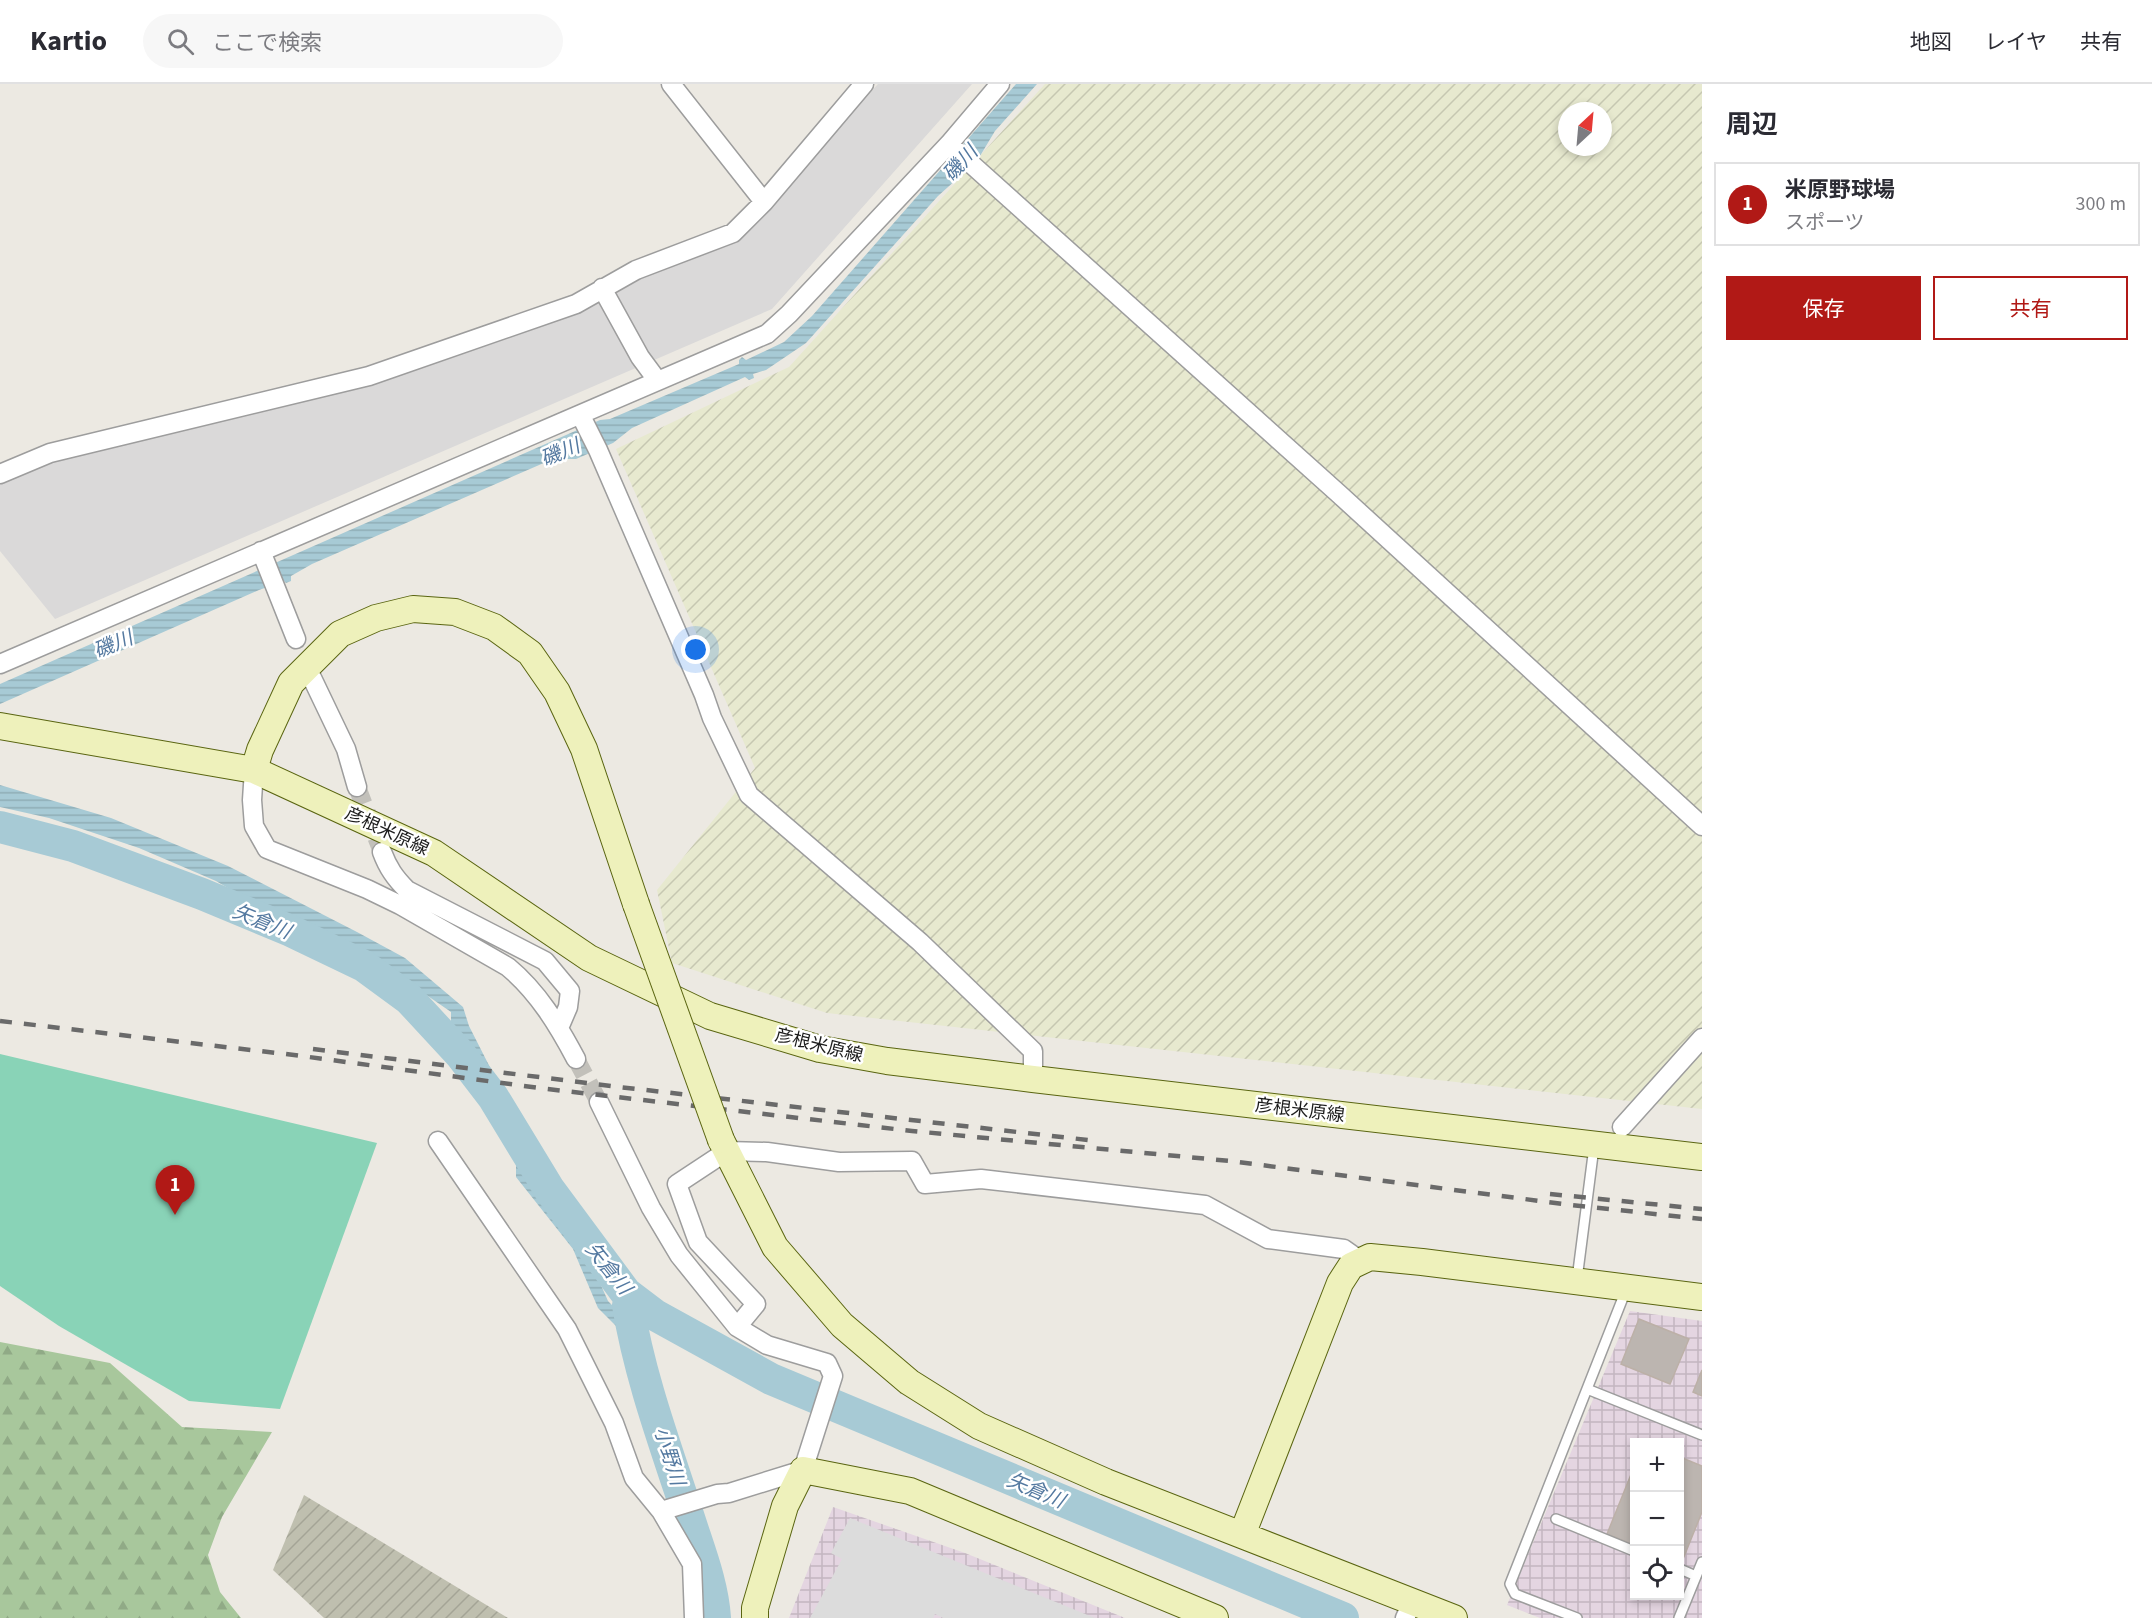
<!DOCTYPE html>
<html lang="ja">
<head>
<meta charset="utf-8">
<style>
  body { margin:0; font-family:"Source Sans 3","Noto Sans JP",sans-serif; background:#f7f7f7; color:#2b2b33 }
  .controls { position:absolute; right:18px; bottom:18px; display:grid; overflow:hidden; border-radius:0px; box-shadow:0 3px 9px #0003 }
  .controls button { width:54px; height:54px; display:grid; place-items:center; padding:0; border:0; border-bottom:2px solid #e1e1e2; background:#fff; color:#2b2b33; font:30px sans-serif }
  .compass { position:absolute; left:1558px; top:18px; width:54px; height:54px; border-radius:50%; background:#fff; box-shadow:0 3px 9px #0003; rotate:26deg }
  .you { position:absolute; left:696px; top:566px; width:21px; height:21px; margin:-15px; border:4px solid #fff; border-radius:50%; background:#1a73e8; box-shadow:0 0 0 9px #1a73e833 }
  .badge { display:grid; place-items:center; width:39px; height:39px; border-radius:50%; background:#b11916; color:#fff; font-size:20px; font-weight:700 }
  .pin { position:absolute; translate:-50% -50px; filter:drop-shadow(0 2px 3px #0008) }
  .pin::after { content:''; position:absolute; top:32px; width:21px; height:18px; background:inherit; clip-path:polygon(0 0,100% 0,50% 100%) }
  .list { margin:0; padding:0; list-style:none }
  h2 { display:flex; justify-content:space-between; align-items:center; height:78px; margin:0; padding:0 24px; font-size:26px }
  h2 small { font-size:20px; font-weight:400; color:#7c7c81 }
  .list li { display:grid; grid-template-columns:39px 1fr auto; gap:18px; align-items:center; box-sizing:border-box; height:84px; margin:0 12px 12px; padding:0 12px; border:2px solid #e1e1e2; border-radius:0px }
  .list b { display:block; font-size:22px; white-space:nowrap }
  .list p { margin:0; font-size:20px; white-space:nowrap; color:#7c7c81 }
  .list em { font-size:20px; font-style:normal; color:#7c7c81 }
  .actions { display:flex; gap:12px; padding:18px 24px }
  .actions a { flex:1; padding:14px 0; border:2px solid #b11916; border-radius:0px; text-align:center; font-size:21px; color:#b11916 }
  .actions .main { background:#b11916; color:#fff }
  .icon { flex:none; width:33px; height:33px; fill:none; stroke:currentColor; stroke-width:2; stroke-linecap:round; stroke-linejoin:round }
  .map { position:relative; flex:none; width:1702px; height:1534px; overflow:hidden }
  header { display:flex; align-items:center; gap:36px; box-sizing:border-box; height:84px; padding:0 30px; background:#fff; border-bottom:2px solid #e1e1e2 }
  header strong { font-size:28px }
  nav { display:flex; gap:33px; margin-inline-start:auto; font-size:21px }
  .search { width:420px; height:54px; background:#f7f7f7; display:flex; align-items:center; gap:15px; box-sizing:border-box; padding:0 21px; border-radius:33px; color:#7c7c81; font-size:22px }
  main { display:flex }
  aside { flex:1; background:#fff }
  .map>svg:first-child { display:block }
  .residential { fill:#dad9d9 }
  .industrial { fill:url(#industrial-grid); fill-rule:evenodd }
  .construction { fill:url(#construction-furrows) }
  .farmland { fill:url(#farmland-furrows); fill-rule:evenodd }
  .forest { fill:url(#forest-firs) }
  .pitch { fill:#89d3b7 }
  .parking { fill:#dcdcdc }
  .water { fill:url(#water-rules) }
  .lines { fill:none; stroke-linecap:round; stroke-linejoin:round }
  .river { stroke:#a7cad5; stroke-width:32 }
  .building { fill:#bcb5b0; stroke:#bcb0a7; stroke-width:1.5 }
  .street-tunnel { stroke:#c2c0ba; stroke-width:18; stroke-dasharray:18 9; stroke-linecap:butt }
  .lane-casing { stroke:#9d9d9d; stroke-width:12 }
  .street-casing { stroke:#9d9d9d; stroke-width:21 }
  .secondary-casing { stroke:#5a6511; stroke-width:28 }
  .lane { stroke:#fff; stroke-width:9 }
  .street { stroke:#fff; stroke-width:18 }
  .secondary { stroke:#eef1bb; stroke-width:26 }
  .rail { stroke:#6a6a6a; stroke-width:4.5; stroke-dasharray:12 12; stroke-linecap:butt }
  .secondary-bridge-casing { stroke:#5a6511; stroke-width:28; stroke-linecap:butt }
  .secondary-bridge { stroke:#eef1bb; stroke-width:26 }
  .labels { text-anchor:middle; stroke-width:5; stroke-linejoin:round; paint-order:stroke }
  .street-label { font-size:18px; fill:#1c1c1c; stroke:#fff }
  .water-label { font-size:20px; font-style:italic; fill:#5479a0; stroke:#fff }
</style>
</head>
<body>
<header>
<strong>Kartio</strong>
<div class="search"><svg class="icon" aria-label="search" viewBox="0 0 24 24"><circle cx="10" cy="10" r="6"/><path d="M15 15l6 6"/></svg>ここで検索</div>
<nav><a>地図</a><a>レイヤ</a><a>共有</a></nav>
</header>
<main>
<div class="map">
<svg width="1702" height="1534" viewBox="0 0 1702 1534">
  <defs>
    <pattern id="industrial-grid" width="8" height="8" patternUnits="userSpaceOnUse" patternTransform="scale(1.5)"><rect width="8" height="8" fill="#e4d5e1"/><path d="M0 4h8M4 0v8" fill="none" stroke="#c3b6c0"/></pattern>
    <pattern id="construction-furrows" width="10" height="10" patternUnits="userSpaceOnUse" patternTransform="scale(1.5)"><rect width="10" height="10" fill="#bfbfaf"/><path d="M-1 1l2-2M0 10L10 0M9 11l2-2" fill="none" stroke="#a4a496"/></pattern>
    <pattern id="farmland-furrows" width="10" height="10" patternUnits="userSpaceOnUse" patternTransform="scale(1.5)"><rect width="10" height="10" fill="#e7e9cf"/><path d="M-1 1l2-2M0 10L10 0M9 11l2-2" fill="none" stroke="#c6c7b1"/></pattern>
    <pattern id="forest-firs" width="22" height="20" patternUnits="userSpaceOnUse" patternTransform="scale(1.5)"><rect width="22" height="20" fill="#a8c79c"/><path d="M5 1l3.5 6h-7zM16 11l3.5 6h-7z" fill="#90aa86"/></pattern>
    <pattern id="water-rules" width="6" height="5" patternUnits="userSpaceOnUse" patternTransform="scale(1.5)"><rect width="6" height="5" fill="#a7cad5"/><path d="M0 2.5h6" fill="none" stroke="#8fadb6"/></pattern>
  </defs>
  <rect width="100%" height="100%" fill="#ece9e2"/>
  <path class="residential" d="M 878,0 L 972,0 L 772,225 L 55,535 L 0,467 L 0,398 L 51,374 L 387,295 L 618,204 L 740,153 Z"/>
  <path class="industrial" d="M 1630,1227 L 1702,1237 L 1702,1534 L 1540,1534 L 1507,1521 ZM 1634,1358 L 1680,1358 L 1680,1512 L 1634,1512 Z
    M 833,1423 L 965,1469 L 1125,1534 L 789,1534 Z"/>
  <path class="construction" d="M 304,1411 L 508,1534 L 324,1534 L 273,1486 Z"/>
  <path class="farmland" d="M 1045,0 L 1702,0 L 1702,1025 L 827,929 L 672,879 L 657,806 L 755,684 L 616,365 L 789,283 ZM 1567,27 L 1603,27 L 1603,63 L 1567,63 Z"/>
  <path class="forest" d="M 0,1258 L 110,1279 L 182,1343 L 272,1348 L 222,1433 L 208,1471 L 220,1508 L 241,1534 L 0,1534 Z"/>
  <path class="pitch" d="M 0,970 L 377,1059 L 280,1325 L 189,1317 L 59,1242 L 0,1202 Z"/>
  <path class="parking" d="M 850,1434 L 1095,1534 L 943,1534 L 935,1530 L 933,1534 L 810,1534 L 842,1475 L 831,1469 Z"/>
  <path class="water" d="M 1016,0 L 1037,0 L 995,47 L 977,77 L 938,112 L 806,259 L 766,286 L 753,290 L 754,294 L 749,296 L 745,293 L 632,344 L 613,359 L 576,375 L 553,375 L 312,480 L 291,492 L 291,497 L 286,499 L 284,497 L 259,506 L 0,620 L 0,600 L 582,344 L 600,336 L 610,335 L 739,280 L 739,276 L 742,273 L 746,276 L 784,258 L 812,232 Z
    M 0,701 L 111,734 L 228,782 L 357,848 L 405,874 L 463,923 L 469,942 L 533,1068 L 537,1094 L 585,1159 L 596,1190 L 608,1217 L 645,1255 L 642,1268 L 598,1224 L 573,1165 L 516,1093 L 516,1073 L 502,1052 L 499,1030 L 451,952 L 451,928 L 396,890 L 306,839 L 270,829 L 216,797 L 139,764 L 49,734 L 0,723 Z"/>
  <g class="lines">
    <path class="river" d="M 0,743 L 73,762 L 202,810 L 291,847 L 364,882 L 409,915 L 460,970 L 493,1013 L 549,1105 L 626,1209 L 655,1231 L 771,1295 L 1343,1534
      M 628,1221 C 640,1295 667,1366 690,1437 C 700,1468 713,1501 715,1534"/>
  </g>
  <path class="building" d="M 1639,1235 L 1689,1255 L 1670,1300 L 1621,1280 Z
    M 1702,1286 L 1702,1312 L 1693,1308 Z
    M 1680,1373 L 1702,1382 L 1702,1428 L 1681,1480 Z
    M 1634,1383 L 1634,1461 L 1607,1450 Z"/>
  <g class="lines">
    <path class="street-tunnel" d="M 357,703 L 382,768
      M 576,975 L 599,1018"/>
    <g class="lane-casing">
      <path id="lane" d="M 1577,1195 L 1594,1063
        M 1587,1305 L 1702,1351
        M 1556,1435 L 1634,1467
        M 1680,1485 L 1696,1492
        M 1577,1534 L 1515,1510 L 1510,1500 L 1626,1206
        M 1679,1534 L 1702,1478"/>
    </g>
    <g class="street-casing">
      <path id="street" d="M 671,0 L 764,118
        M 949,60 L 1339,410 L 1702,742
        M 602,204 L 640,273 L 657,296
        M 581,332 L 598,366 L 704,611 L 712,634 L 749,711 L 920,858 L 1033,967 L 1033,995
        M 0,390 L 50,369 L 369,292 L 576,220 L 636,186 L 733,149 L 764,118 L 864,0
        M 261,467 L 296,555
        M 0,580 L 767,250 L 789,230 L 949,60 L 1000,0
        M 312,594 L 346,665 L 357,703
        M 254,686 L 252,716 L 254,742 L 267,765 L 367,805 L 400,821 L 508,883 C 538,908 558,941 576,975
        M 382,768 C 388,784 395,794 407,806 L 545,877 L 570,907 L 568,923 L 559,944
        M 599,1018 L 651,1124 L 679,1171 L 737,1243 L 767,1261 L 827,1279 L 833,1292 L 803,1386 L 729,1409 L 717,1410 L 661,1427
        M 1622,1043 L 1702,954
        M 438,1057 L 567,1245 L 614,1339 L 634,1394 L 661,1427 L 692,1480 L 694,1534
        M 737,1243 L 756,1220 L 698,1158 L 677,1100 L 727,1067 L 767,1068 L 839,1078 L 912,1077 L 925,1100 L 981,1095 L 1205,1121 L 1268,1155 L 1344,1165 L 1361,1177
        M 1405,1534 L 1413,1517"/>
    </g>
    <g class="secondary-casing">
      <path id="secondary" d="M 0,642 L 254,686 L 434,769 L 589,874 L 710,932 L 820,965 L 887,977 L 1033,995 L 1702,1073
        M 254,686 L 260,666 L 291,599 L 340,550 L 376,534 L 413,525 L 455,528 L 494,543 L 530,569 L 557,608 L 584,665 L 636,820
        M 721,1056 L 775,1163 L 842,1241 L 909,1298 L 979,1342 L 1106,1398 L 1454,1534
        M 1242,1451 L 1340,1199 L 1351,1182 L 1370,1173 L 1422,1178 L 1702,1213
        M 755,1534 L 755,1524 L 785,1422 L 803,1386 L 910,1407 L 1215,1534"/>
    </g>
    <use href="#lane" class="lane"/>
    <use href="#street" class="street"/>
    <use href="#secondary" class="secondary"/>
    <path class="rail" d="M 0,937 L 294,971 L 547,1005 L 912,1047 L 1230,1077 L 1571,1121 L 1702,1135
      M 313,965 L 619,1003 L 1088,1056
      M 1550,1110 L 1702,1125"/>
    <g class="secondary-bridge-casing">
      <path id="secondary-bridge" d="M 636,820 L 721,1056"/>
    </g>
    <use href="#secondary-bridge" class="secondary-bridge"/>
  </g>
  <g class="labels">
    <g class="street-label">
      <text transform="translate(387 747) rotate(25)" y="6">彦根米原線</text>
      <text transform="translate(819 961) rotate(14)" y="6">彦根米原線</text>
      <text transform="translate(1300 1026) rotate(7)" y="6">彦根米原線</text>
    </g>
    <g class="water-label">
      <text transform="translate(960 79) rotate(-48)" y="7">磯川</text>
      <text transform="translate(560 368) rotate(-23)" y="7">磯川</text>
      <text transform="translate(113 560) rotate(-23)" y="7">磯川</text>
      <text transform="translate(262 837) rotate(22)" y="7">矢倉川</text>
      <text transform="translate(609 1184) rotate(51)" y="7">矢倉川</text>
      <text transform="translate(670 1372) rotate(73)" y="7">小野川</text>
      <text transform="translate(1036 1406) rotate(23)" y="7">矢倉川</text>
    </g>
  </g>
</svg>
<div class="controls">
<button>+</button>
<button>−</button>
<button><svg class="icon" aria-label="locate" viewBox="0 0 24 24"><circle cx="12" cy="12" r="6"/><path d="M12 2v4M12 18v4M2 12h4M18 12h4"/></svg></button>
</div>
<svg class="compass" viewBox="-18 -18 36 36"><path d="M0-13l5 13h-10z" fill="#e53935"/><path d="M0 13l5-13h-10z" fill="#7c7c81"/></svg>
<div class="you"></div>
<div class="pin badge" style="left:175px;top:1131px">1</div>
</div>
<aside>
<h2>周辺<small></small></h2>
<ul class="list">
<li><span class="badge">1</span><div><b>米原野球場</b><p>スポーツ</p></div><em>300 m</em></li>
</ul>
<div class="actions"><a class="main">保存</a><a>共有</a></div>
</aside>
</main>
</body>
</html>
